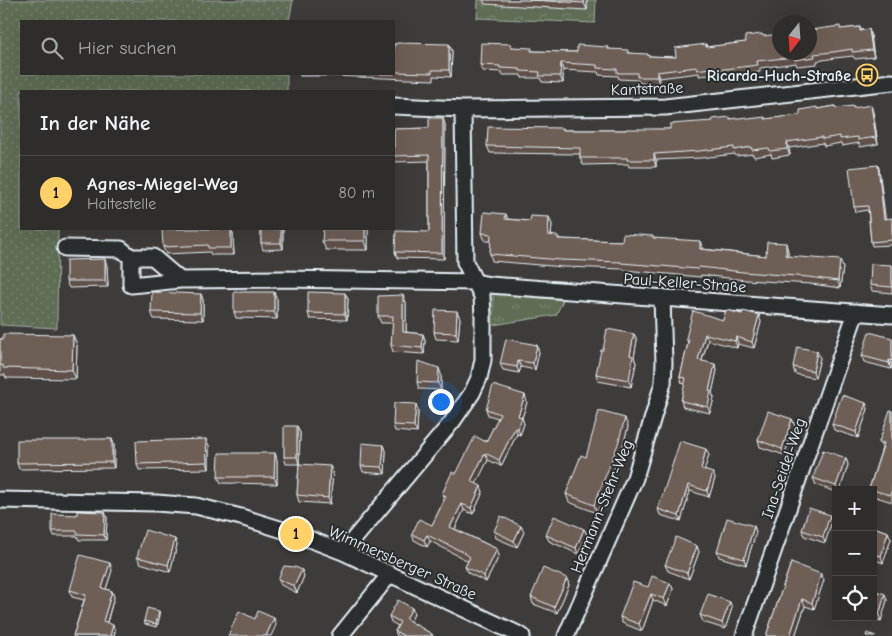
<!DOCTYPE html>
<html lang="de">
<head>
<meta charset="utf-8">
<style>
  body { margin:0; font-family:"Comic Neue",sans-serif; background:#3a3938; color:#f1f3f6 }
  .controls { position:absolute; right:15px; bottom:15px; display:grid; overflow:hidden; border-radius:0px; box-shadow:0 5px 20px #0002 }
  .controls button { width:45px; height:45px; display:grid; place-items:center; padding:0; border:0; border-bottom:1px solid #494948; background:#2e2d2c; color:#f1f3f6; font:25px sans-serif }
  .compass { position:absolute; left:772px; top:15px; width:45px; height:45px; border-radius:50%; background:#2e2d2c; box-shadow:0 5px 20px #0002; rotate:197deg }
  .you { position:absolute; left:440px; top:401px; width:18px; height:18px; margin:-12px; border:4px solid #fff; border-radius:50%; background:#1a73e8; box-shadow:0 0 0 8px #1a73e833 }
  .badge { display:grid; place-items:center; width:32px; height:32px; border-radius:50%; background:#ffd166; color:#111; font-size:16px; font-weight:700 }
  .pin { position:absolute; translate:-50% -50%; border:2px solid #fff; box-shadow:0 1px 5px #0006 }
  .list { margin:0; padding:0; list-style:none }
  h2 { display:flex; justify-content:space-between; align-items:center; height:65px; margin:0; padding:0 20px; font-size:21px }
  h2 small { font-size:16px; font-weight:400; color:#a7a8a9 }
  .list li { display:grid; grid-template-columns:32px 1fr auto; gap:15px; align-items:center; box-sizing:border-box; height:75px; padding:0 20px; border-top:1px solid #494948 }
  .list b { display:block; font-size:19px; white-space:nowrap }
  .list p { margin:0; font-size:16px; white-space:nowrap; color:#a7a8a9 }
  .list em { font-size:16px; font-style:normal; color:#a7a8a9 }
  .icon { flex:none; width:28px; height:28px; fill:none; stroke:currentColor; stroke-width:2; stroke-linecap:round; stroke-linejoin:round }
  .map { position:relative; flex:none; width:892px; height:636px; overflow:hidden }
  .search { position:absolute; background:#2e2d2c; box-shadow:0 5px 20px #0002; left:20px; top:20px; width:375px; height:55px; display:flex; align-items:center; gap:12px; box-sizing:border-box; padding:0 18px; border-radius:0px; color:#a7a8a9; font-size:19px }
  .panel { position:absolute; background:#2e2d2c; box-shadow:0 5px 20px #0002; left:20px; top:90px; width:375px; height:140px; border-radius:0px }
  .map>svg:first-child { display:block }
  .grass { fill:url(#grass-dots); stroke:#a4afa6 }
  .forest { fill:url(#forest-crowns); stroke:#a4afa6 }
  .park { fill:url(#park-tufts); stroke:#a4afa6 }
  .lines { fill:none; stroke-linecap:round; stroke-linejoin:round }
  .street-casing { stroke:#e8f1f8; stroke-width:19 }
  .street { stroke:#2a2d2e; stroke-width:15 }
  .wall { fill:#5f514a; stroke:#e8f1f8 }
  .shaded-wall { fill:#4d423c; stroke:#e8f1f8 }
  .building { fill:#6e5e56; stroke:#e8f1f8 }
  .labels { text-anchor:middle; stroke-width:4; stroke-linejoin:round; paint-order:stroke }
  .poi-label { font-size:16px; font-weight:bold; fill:#e8f1f8; stroke:#2a2d2e; text-anchor:end }
  .street-label { font-size:16px; fill:#e8f1f8; stroke:#2a2d2e }
</style>
</head>
<body>
<div class="map">
<svg width="892" height="636" viewBox="0 0 892 636">
  <defs>
    <pattern id="grass-dots" width="8" height="8" patternUnits="userSpaceOnUse" patternTransform="scale(1.25)"><rect width="8" height="8" fill="#5f6d55"/><path d="M2 2h.1M6 6h.1" fill="none" stroke="#76826e" stroke-width="1.8" stroke-linecap="round"/></pattern>
    <pattern id="forest-crowns" width="20" height="18" patternUnits="userSpaceOnUse" patternTransform="scale(1.25)"><rect width="20" height="18" fill="#5f6d55"/><path d="M2 6a3 3 0 1 1 6 0M12 15a3 3 0 1 1 6 0" fill="none" stroke="#76826e"/></pattern>
    <pattern id="park-tufts" width="24" height="20" patternUnits="userSpaceOnUse" patternTransform="scale(1.25)"><rect width="24" height="20" fill="#5f6d55"/><path d="M3 7l-1-3M5 7V3M7 7l1-3M15 17l-1-3M17 17v-4M19 17l1-3" fill="none" stroke="#76826e"/></pattern>
  </defs>
  <rect width="100%" height="100%" fill="#3e3c3a"/>
  <filter id="ink" filterUnits="userSpaceOnUse"><feTurbulence type="fractalNoise" baseFrequency=".02" numOctaves="2"/><feDisplacementMap in="SourceGraphic" scale="10" xChannelSelector="R" yChannelSelector="G"/><feConvolveMatrix kernelMatrix="1 2 1 2 8 2 1 2 1" color-interpolation-filters="sRGB"/></filter>
  <g filter="url(#ink)">
    <path class="grass" d="M 0,0 L 293,0 L 289,21 L 21,21 L 21,74 L 287,74 L 287,91 L 21,91 L 21,229 L 58,229 L 57,328 L 0,325 Z"/>
    <path class="forest" d="M 478,0 L 596,0 L 595,23 L 477,18 Z"/>
    <path class="park" d="M 493,293 L 563,300 L 556,315 L 493,325 Z"/>
    <g class="lines">
      <g class="street-casing">
        <path id="street" d="M 394,106 L 463,109 L 665,107 L 892,82
          M 65,248 L 121,249 L 131,257
          M 180,280 L 131,285 L 131,257 L 153,257 L 180,280 L 282,279 L 475,282 L 490,285 L 892,315
          M 0,500 L 156,503 L 196,506 L 241,517 L 296,534 L 343,552 L 522,636
          M 343,552 L 452,422 L 472,393 L 479,378 L 483,360 L 483,317 L 482,296 L 465,262 L 463,109
          M 340,636 L 390,574
          M 566,636 L 635,478 L 663,383 L 664,363 L 662,297
          M 744,636 L 856,312"/>
      </g>
      <use href="#street" class="street"/>
    </g>
    <path class="wall" d="M 483,0 L 587,0 L 587,10 L 485,4 Z
      M 860,27 L 861,30 L 869,29 L 871,36 L 874,57 L 855,59 L 853,56 L 835,58 L 817,61 L 817,64 L 797,66 L 796,63 L 760,68 L 760,72 L 719,77 L 718,74 L 699,76 L 699,73 L 659,78 L 659,84 L 640,83 L 638,80 L 619,79 L 618,76 L 599,75 L 598,72 L 563,70 L 563,83 L 542,82 L 540,78 L 522,78 L 521,75 L 502,75 L 502,72 L 483,71 L 480,65 L 511,44 L 512,47 L 533,51 L 577,52 L 608,47 L 609,49 L 629,53 L 649,56 L 676,57 L 706,44 L 707,47 L 746,42 L 762,34 L 763,36 L 780,52 L 841,29 Z
      M 394,44 L 452,51 L 451,77 L 434,76 L 434,80 L 331,76 L 300,76 L 299,74 L 394,74 Z
      M 835,106 L 836,108 L 854,108 L 873,112 L 878,144 L 860,147 L 859,143 L 842,146 L 841,143 L 824,146 L 823,143 L 789,148 L 790,155 L 772,158 L 771,154 L 754,157 L 753,154 L 736,156 L 735,154 L 701,158 L 656,160 L 656,167 L 629,167 L 628,164 L 583,165 L 580,158 L 580,154 L 490,153 L 487,146 L 563,128 L 564,130 L 626,130 L 670,129 L 730,119 L 766,119 L 800,115 L 817,109 Z
      M 445,124 L 444,259 L 397,258 L 395,252 L 429,232 L 429,161 L 394,162 L 394,129 L 429,128 Z
      M 878,165 L 879,169 L 885,219 L 892,219 L 892,245 L 872,246 L 871,242 L 868,210 L 855,212 L 854,207 Z
      M 506,214 L 508,219 L 530,221 L 549,217 L 552,225 L 551,236 L 559,239 L 622,241 L 653,238 L 703,249 L 766,256 L 788,251 L 788,257 L 843,268 L 840,288 L 811,284 L 746,280 L 701,275 L 701,277 L 624,270 L 623,269 L 563,267 L 492,261 L 490,254 L 491,241 L 485,241 L 482,233 Z
      M 261,229 L 283,229 L 283,249 L 263,250 L 261,243 Z
      M 368,229 L 368,250 L 326,250 L 322,241 Z
      M 233,234 L 234,255 L 211,255 L 210,252 L 166,254 L 163,247 Z
      M 892,265 L 892,293 L 872,291 L 870,285 Z
      M 107,266 L 108,287 L 69,288 L 66,281 Z
      M 345,293 L 348,299 L 347,320 L 310,319 L 308,313 Z
      M 201,294 L 203,300 L 203,320 L 154,319 L 151,312 Z
      M 277,299 L 277,319 L 236,318 L 234,312 Z
      M 406,302 L 406,332 L 423,334 L 425,340 L 424,354 L 393,352 L 391,345 L 393,323 L 381,323 L 378,316 Z
      M 460,318 L 458,340 L 436,339 L 434,332 Z
      M 761,322 L 754,348 L 738,344 L 737,348 L 708,340 L 702,361 L 717,370 L 712,393 L 714,398 L 710,413 L 683,407 L 681,401 L 685,384 L 682,383 L 680,377 L 688,343 L 686,338 Z
      M 634,334 L 637,340 L 634,357 L 636,363 L 631,387 L 598,381 L 596,374 L 603,350 Z
      M 73,335 L 77,345 L 76,379 L 6,378 L 5,375 L 0,375 L 0,339 Z
      M 892,338 L 892,367 L 891,369 L 864,362 L 862,356 Z
      M 539,352 L 535,370 L 521,367 L 519,373 L 503,370 L 500,364 Z
      M 820,358 L 815,378 L 795,374 L 793,367 Z
      M 441,374 L 441,390 L 419,389 L 417,382 Z
      M 527,402 L 522,418 L 524,424 L 520,435 L 517,434 L 501,466 L 488,460 L 476,483 L 483,492 L 473,514 L 464,510 L 455,529 L 497,549 L 499,556 L 486,582 L 468,573 L 465,567 L 468,561 L 430,541 L 427,547 L 414,540 L 412,534 L 432,525 L 444,500 L 442,494 L 456,474 L 486,442 L 498,418 L 488,415 L 486,409 Z
      M 866,403 L 868,409 L 858,438 L 834,430 L 832,424 Z
      M 418,411 L 417,433 L 395,431 L 393,425 Z
      M 892,411 L 892,502 L 873,496 L 873,490 L 869,490 L 869,489 L 882,448 L 879,442 Z
      M 792,419 L 795,426 L 784,455 L 760,447 L 758,440 Z
      M 297,426 L 300,433 L 299,464 L 333,472 L 330,504 L 299,502 L 297,495 L 299,464 L 286,464 L 284,457 Z
      M 628,427 L 621,452 L 597,513 L 569,502 L 566,494 L 586,457 Z
      M 112,439 L 114,445 L 114,468 L 19,469 L 17,463 L 87,440 Z
      M 206,439 L 209,446 L 209,469 L 139,470 L 137,464 Z
      M 384,445 L 386,451 L 385,474 L 363,472 L 361,466 Z
      M 275,453 L 277,460 L 277,484 L 221,483 L 218,477 Z
      M 709,455 L 704,470 L 715,478 L 709,497 L 690,491 L 681,521 L 660,515 L 658,509 Z
      M 846,458 L 848,465 L 840,490 L 836,490 L 836,492 L 816,485 L 813,478 Z
      M 830,515 L 832,521 L 825,543 L 804,536 L 802,530 Z
      M 107,517 L 106,540 L 79,540 L 77,536 L 54,536 L 52,531 Z
      M 521,526 L 524,532 L 517,547 L 496,538 L 494,531 Z
      M 754,526 L 756,532 L 746,565 L 719,557 L 717,551 Z
      M 873,527 L 888,532 L 891,539 L 883,563 L 873,559 Z
      M 584,529 L 587,535 L 578,554 L 549,541 L 546,535 Z
      M 177,545 L 170,572 L 140,563 L 137,557 Z
      M 697,546 L 699,552 L 689,579 L 668,571 L 665,565 Z
      M 791,563 L 824,580 L 814,609 L 805,606 L 795,636 L 766,636 Z
      M 112,570 L 106,589 L 112,591 L 114,597 L 107,623 L 115,631 L 114,636 L 73,636 L 84,600 L 72,597 L 70,590 Z
      M 304,576 L 297,593 L 281,585 L 278,579 Z
      M 567,578 L 569,585 L 557,613 L 533,604 L 531,597 Z
      M 670,583 L 673,589 L 667,606 L 653,600 L 642,631 L 622,623 L 620,617 L 648,587 Z
      M 873,590 L 887,600 L 881,621 L 867,617 L 873,617 Z
      M 412,608 L 414,614 L 410,622 L 432,634 L 433,636 L 397,636 L 395,631 L 398,626 L 391,622 L 389,616 Z
      M 732,608 L 725,629 L 703,622 L 700,615 Z
      M 160,615 L 157,627 L 145,624 L 144,621 Z"/>
    <path class="shaded-wall" d="M 584,0 L 587,0 L 587,10 L 584,3 Z
      M 869,29 L 871,36 L 874,57 L 872,50 Z
      M 449,44 L 452,51 L 451,77 L 449,70 Z
      M 561,63 L 563,70 L 563,83 L 560,76 Z
      M 657,72 L 659,78 L 659,84 L 657,77 Z
      M 871,105 L 873,112 L 878,144 L 876,137 Z
      M 443,118 L 445,124 L 444,259 L 442,253 Z
      M 787,142 L 789,148 L 790,155 L 787,149 Z
      M 654,154 L 656,160 L 656,167 L 654,160 Z
      M 878,165 L 879,169 L 886,223 L 884,219 Z
      M 549,217 L 552,225 L 550,243 L 548,235 Z
      M 231,229 L 233,234 L 234,255 L 231,248 Z
      M 281,229 L 283,229 L 283,249 L 281,243 Z
      M 365,229 L 368,229 L 368,250 L 365,241 Z
      M 700,241 L 703,249 L 700,249 Z
      M 786,243 L 788,251 L 788,264 L 786,256 Z
      M 105,259 L 107,266 L 108,287 L 105,281 Z
      M 840,260 L 843,268 L 840,288 L 838,281 Z
      M 274,292 L 277,299 L 277,319 L 274,312 Z
      M 345,293 L 348,299 L 347,320 L 345,314 Z
      M 201,294 L 203,300 L 203,320 L 200,313 Z
      M 403,295 L 406,302 L 406,339 L 403,332 Z
      M 457,311 L 460,318 L 458,340 L 456,333 Z
      M 759,315 L 761,322 L 754,348 L 752,342 Z
      M 423,334 L 425,340 L 424,354 L 422,348 Z
      M 634,334 L 637,340 L 634,357 L 636,363 L 631,387 L 629,380 L 630,355 Z
      M 705,334 L 708,340 L 700,366 L 698,360 Z
      M 73,335 L 77,345 L 76,379 L 72,370 Z
      M 736,337 L 738,344 L 737,348 L 735,341 Z
      M 537,345 L 539,352 L 535,370 L 533,363 Z
      M 817,351 L 820,358 L 815,378 L 813,371 Z
      M 889,360 L 892,367 L 891,369 L 889,363 Z
      M 518,361 L 521,367 L 519,373 L 517,367 Z
      M 715,364 L 717,370 L 712,393 L 714,398 L 710,413 L 708,407 L 709,391 Z
      M 439,368 L 441,374 L 441,390 L 438,383 Z
      M 525,395 L 527,402 L 522,418 L 524,424 L 520,435 L 518,429 L 518,416 Z
      M 866,403 L 868,409 L 858,438 L 856,432 Z
      M 416,404 L 418,411 L 417,433 L 414,426 Z
      M 625,418 L 628,427 L 621,452 L 597,513 L 594,505 Z
      M 792,419 L 795,426 L 784,455 L 782,449 Z
      M 297,426 L 300,433 L 299,464 L 297,457 Z
      M 515,428 L 517,434 L 501,466 L 499,460 Z
      M 112,439 L 114,445 L 114,468 L 112,462 Z
      M 206,439 L 209,446 L 209,469 L 207,462 Z
      M 384,445 L 386,451 L 385,474 L 382,467 Z
      M 706,449 L 709,455 L 703,475 L 701,469 Z
      M 275,453 L 277,460 L 277,484 L 274,477 Z
      M 485,453 L 488,460 L 474,488 L 471,481 Z
      M 846,458 L 848,465 L 840,490 L 837,490 L 836,486 Z
      M 330,466 L 333,472 L 330,504 L 328,498 Z
      M 713,473 L 715,478 L 709,497 L 707,491 Z
      M 688,485 L 690,491 L 681,521 L 679,516 Z
      M 481,486 L 483,492 L 473,514 L 471,508 Z
      M 462,504 L 464,510 L 453,533 L 450,527 Z
      M 105,512 L 107,517 L 106,540 L 104,535 Z
      M 830,515 L 832,521 L 825,543 L 823,537 Z
      M 521,526 L 524,532 L 517,547 L 514,541 Z
      M 754,526 L 756,532 L 746,565 L 744,559 Z
      M 584,529 L 587,535 L 578,554 L 576,548 Z
      M 888,532 L 891,539 L 883,563 L 881,556 Z
      M 427,535 L 430,541 L 427,547 L 424,540 Z
      M 175,539 L 177,545 L 170,572 L 168,565 Z
      M 697,546 L 699,552 L 689,579 L 687,573 Z
      M 497,549 L 499,556 L 486,582 L 484,576 Z
      M 110,563 L 112,570 L 104,595 L 102,588 Z
      M 302,570 L 304,576 L 297,593 L 294,586 Z
      M 821,574 L 824,580 L 814,609 L 812,603 Z
      M 567,578 L 569,585 L 557,613 L 554,607 Z
      M 670,583 L 673,589 L 667,606 L 664,599 Z
      M 112,591 L 114,597 L 105,628 L 103,621 Z
      M 651,594 L 653,600 L 642,631 L 639,624 Z
      M 885,594 L 887,600 L 881,621 L 879,615 Z
      M 802,599 L 805,606 L 795,636 L 790,636 Z
      M 730,602 L 732,608 L 725,629 L 722,623 Z
      M 412,608 L 414,614 L 408,626 L 406,619 Z
      M 159,611 L 160,615 L 157,627 L 156,624 Z
      M 274,618 L 276,625 L 271,636 L 266,636 Z
      M 113,625 L 115,631 L 114,636 L 110,636 Z"/>
    <path class="building" d="M 529,0 L 584,0 L 584,3 Z
      M 840,26 L 840,29 L 860,27 L 860,31 L 869,29 L 872,50 L 852,52 L 852,49 L 833,52 L 814,54 L 815,57 L 795,60 L 794,57 L 757,61 L 758,65 L 717,70 L 716,67 L 697,70 L 697,67 L 657,72 L 657,77 L 637,77 L 637,73 L 617,73 L 617,69 L 597,68 L 597,65 L 561,63 L 560,76 L 539,76 L 540,72 L 520,71 L 520,69 L 500,68 L 500,66 L 480,65 L 481,43 L 511,44 L 511,47 L 532,48 L 531,51 L 571,52 L 577,52 L 577,45 L 608,47 L 608,49 L 628,50 L 628,53 L 648,54 L 648,56 L 676,57 L 675,48 L 706,44 L 706,47 L 746,42 L 745,36 L 762,34 L 763,36 L 780,34 L 780,52 L 810,52 L 810,34 L 812,33 L 811,30 Z
      M 397,43 L 449,44 L 449,70 L 432,70 L 432,73 L 394,72 L 394,44 L 397,44 Z
      M 871,105 L 876,137 L 858,140 L 858,137 L 840,139 L 840,136 L 822,139 L 822,137 L 787,142 L 787,149 L 770,151 L 769,148 L 752,150 L 751,147 L 734,150 L 734,147 L 699,151 L 654,154 L 654,160 L 627,160 L 627,158 L 580,158 L 580,148 L 487,146 L 488,127 L 563,128 L 563,130 L 626,130 L 626,129 L 670,129 L 670,124 L 713,121 L 712,119 L 730,117 L 730,119 L 747,117 L 748,119 L 765,117 L 765,119 L 800,115 L 800,110 L 817,107 L 817,109 L 835,106 L 836,108 L 853,106 L 853,108 Z
      M 429,118 L 443,118 L 442,253 L 395,252 L 396,231 L 429,232 L 429,155 L 394,156 L 394,129 L 429,128 Z
      M 878,165 L 884,219 L 892,218 L 892,240 L 871,242 L 868,206 L 854,207 L 849,168 Z
      M 484,212 L 506,214 L 505,219 L 530,221 L 531,216 L 549,217 L 548,235 L 558,236 L 558,239 L 622,241 L 623,234 L 653,236 L 653,238 L 700,241 L 700,249 L 766,256 L 767,242 L 786,243 L 786,256 L 840,260 L 838,281 L 808,277 L 743,272 L 699,267 L 698,269 L 621,263 L 621,262 L 560,260 L 490,254 L 491,234 L 482,233 Z
      M 162,229 L 231,229 L 231,248 L 208,248 L 208,245 L 163,247 Z
      M 261,229 L 281,229 L 281,243 L 261,243 Z
      M 323,229 L 365,229 L 365,241 L 322,241 Z
      M 105,259 L 105,281 L 66,281 L 66,260 Z
      M 871,264 L 892,265 L 892,287 L 870,285 Z
      M 152,292 L 201,294 L 200,313 L 151,312 Z
      M 234,292 L 274,292 L 274,312 L 234,312 Z
      M 308,292 L 345,293 L 345,314 L 308,313 Z
      M 403,295 L 403,332 L 423,334 L 422,348 L 391,345 L 393,316 L 378,316 L 378,296 Z
      M 435,310 L 457,311 L 456,333 L 434,332 Z
      M 726,310 L 742,314 L 743,311 L 759,315 L 752,342 L 736,337 L 735,341 L 705,334 L 698,360 L 715,364 L 709,391 L 711,391 L 708,407 L 681,401 L 686,378 L 680,377 L 689,339 L 686,338 L 693,311 L 723,320 Z
      M 607,329 L 634,334 L 630,355 L 633,356 L 629,380 L 596,374 L 601,350 L 603,350 Z
      M 869,332 L 892,338 L 892,361 L 889,360 L 889,363 L 862,356 Z
      M 3,334 L 73,335 L 72,370 L 3,368 L 3,365 L 0,365 L 0,339 L 3,339 Z
      M 506,339 L 537,345 L 533,363 L 518,361 L 517,367 L 500,364 Z
      M 797,347 L 817,351 L 813,371 L 793,367 Z
      M 418,361 L 439,368 L 438,383 L 417,382 Z
      M 493,385 L 525,395 L 518,416 L 522,417 L 518,429 L 515,428 L 499,460 L 485,453 L 471,481 L 481,486 L 471,508 L 462,504 L 450,527 L 497,549 L 484,576 L 465,567 L 470,557 L 463,552 L 427,535 L 424,540 L 412,534 L 419,519 L 432,525 L 446,496 L 442,494 L 452,472 L 456,474 L 475,436 L 486,442 L 500,414 L 486,409 Z
      M 842,395 L 866,403 L 856,432 L 832,424 Z
      M 394,403 L 416,404 L 414,426 L 393,425 Z
      M 890,410 L 892,411 L 892,490 L 890,495 L 869,489 L 884,443 L 879,442 Z
      M 599,411 L 625,418 L 618,444 L 594,505 L 566,494 L 581,455 L 586,457 Z
      M 768,411 L 792,419 L 782,449 L 758,440 Z
      M 284,426 L 297,426 L 297,457 L 284,457 Z
      M 87,439 L 112,439 L 112,462 L 17,463 L 17,440 L 87,440 Z
      M 206,439 L 207,462 L 137,464 L 136,441 Z
      M 680,441 L 706,449 L 701,469 L 713,473 L 707,491 L 688,485 L 679,516 L 658,509 Z
      M 362,443 L 384,445 L 382,467 L 361,466 Z
      M 823,450 L 846,458 L 836,486 L 813,478 Z
      M 219,453 L 275,453 L 274,477 L 218,477 Z
      M 299,464 L 330,466 L 328,498 L 297,495 Z
      M 809,508 L 830,515 L 823,537 L 802,530 Z
      M 77,511 L 105,512 L 104,535 L 77,534 L 77,531 L 52,531 L 52,514 L 77,515 Z
      M 501,516 L 521,526 L 514,541 L 494,531 Z
      M 554,516 L 584,529 L 576,548 L 546,535 Z
      M 727,518 L 754,526 L 744,559 L 717,551 Z
      M 873,527 L 888,532 L 881,556 L 873,554 Z
      M 145,530 L 175,539 L 168,565 L 137,557 Z
      M 676,537 L 697,546 L 687,573 L 665,565 Z
      M 80,555 L 110,563 L 102,588 L 112,591 L 103,621 L 113,625 L 110,636 L 73,636 L 86,595 L 70,590 Z
      M 791,563 L 821,574 L 812,603 L 802,599 L 790,636 L 766,636 Z
      M 284,566 L 295,567 L 302,570 L 294,586 L 278,579 Z
      M 543,568 L 567,578 L 554,607 L 531,597 Z
      M 652,576 L 670,583 L 664,599 L 651,594 L 639,624 L 620,617 L 633,582 L 648,587 Z
      M 873,590 L 885,594 L 879,615 L 873,613 Z
      M 708,594 L 730,602 L 722,623 L 700,615 Z
      M 398,600 L 412,608 L 406,619 L 432,634 L 432,636 L 404,636 L 395,631 L 400,622 L 389,616 Z
      M 147,608 L 159,611 L 156,624 L 144,621 Z
      M 239,611 L 255,619 L 258,611 L 274,618 L 266,636 L 228,636 Z
      M 867,633 L 876,636 L 866,636 Z"/>
  </g>
  <defs>
    <g id="bus-ring" transform="scale(1.125)"><circle r="9.5" fill="#2a2d2e" stroke="#ffd166" stroke-width="1.5"/><path d="M-5-6H5V4H4V6H2V4H-2V6H-4V4H-5ZM-3.5-4V0h7V-4ZM-3.5 1.2v1.5H-2V1.2ZM2 1.2v1.5H3.5V1.2Z" fill="#ffd166"/></g>
  </defs>
  <g fill-rule="evenodd">
    <use href="#bus-ring" x="867" y="75"/>
  </g>
  <g class="labels">
    <g class="poi-label">
      <text x="851" y="81">Ricarda-Huch-Straße</text>
    </g>
    <g class="street-label">
      <text transform="translate(647 88) rotate(-2)" y="6">Kantstraße</text>
      <text transform="translate(685 282) rotate(4)" y="6">Paul-Keller-Straße</text>
      <text transform="translate(783 468) rotate(-71)" y="6">Ina-Seidel-Weg</text>
      <text transform="translate(601 506) rotate(-68)" y="6">Hermann-Stehr-Weg</text>
      <text transform="translate(403 562) rotate(24)" y="6">Wimmersberger Straße</text>
    </g>
  </g>
</svg>
<div class="controls">
<button>+</button>
<button>−</button>
<button><svg class="icon" aria-label="locate" viewBox="0 0 24 24"><circle cx="12" cy="12" r="6"/><path d="M12 2v4M12 18v4M2 12h4M18 12h4"/></svg></button>
</div>
<svg class="compass" viewBox="-18 -18 36 36"><path d="M0-13l5 13h-10z" fill="#e53935"/><path d="M0 13l5-13h-10z" fill="#a7a8a9"/></svg>
<div class="you"></div>
<div class="pin badge" style="left:296px;top:534px">1</div>
<div class="search"><svg class="icon" aria-label="search" viewBox="0 0 24 24"><circle cx="10" cy="10" r="6"/><path d="M15 15l6 6"/></svg>Hier suchen</div>
<section class="panel">
<h2>In der Nähe<small></small></h2>
<ul class="list">
<li><span class="badge">1</span><div><b>Agnes-Miegel-Weg</b><p>Haltestelle</p></div><em>80 m</em></li>
</ul>
</section>
</div>
</body>
</html>
